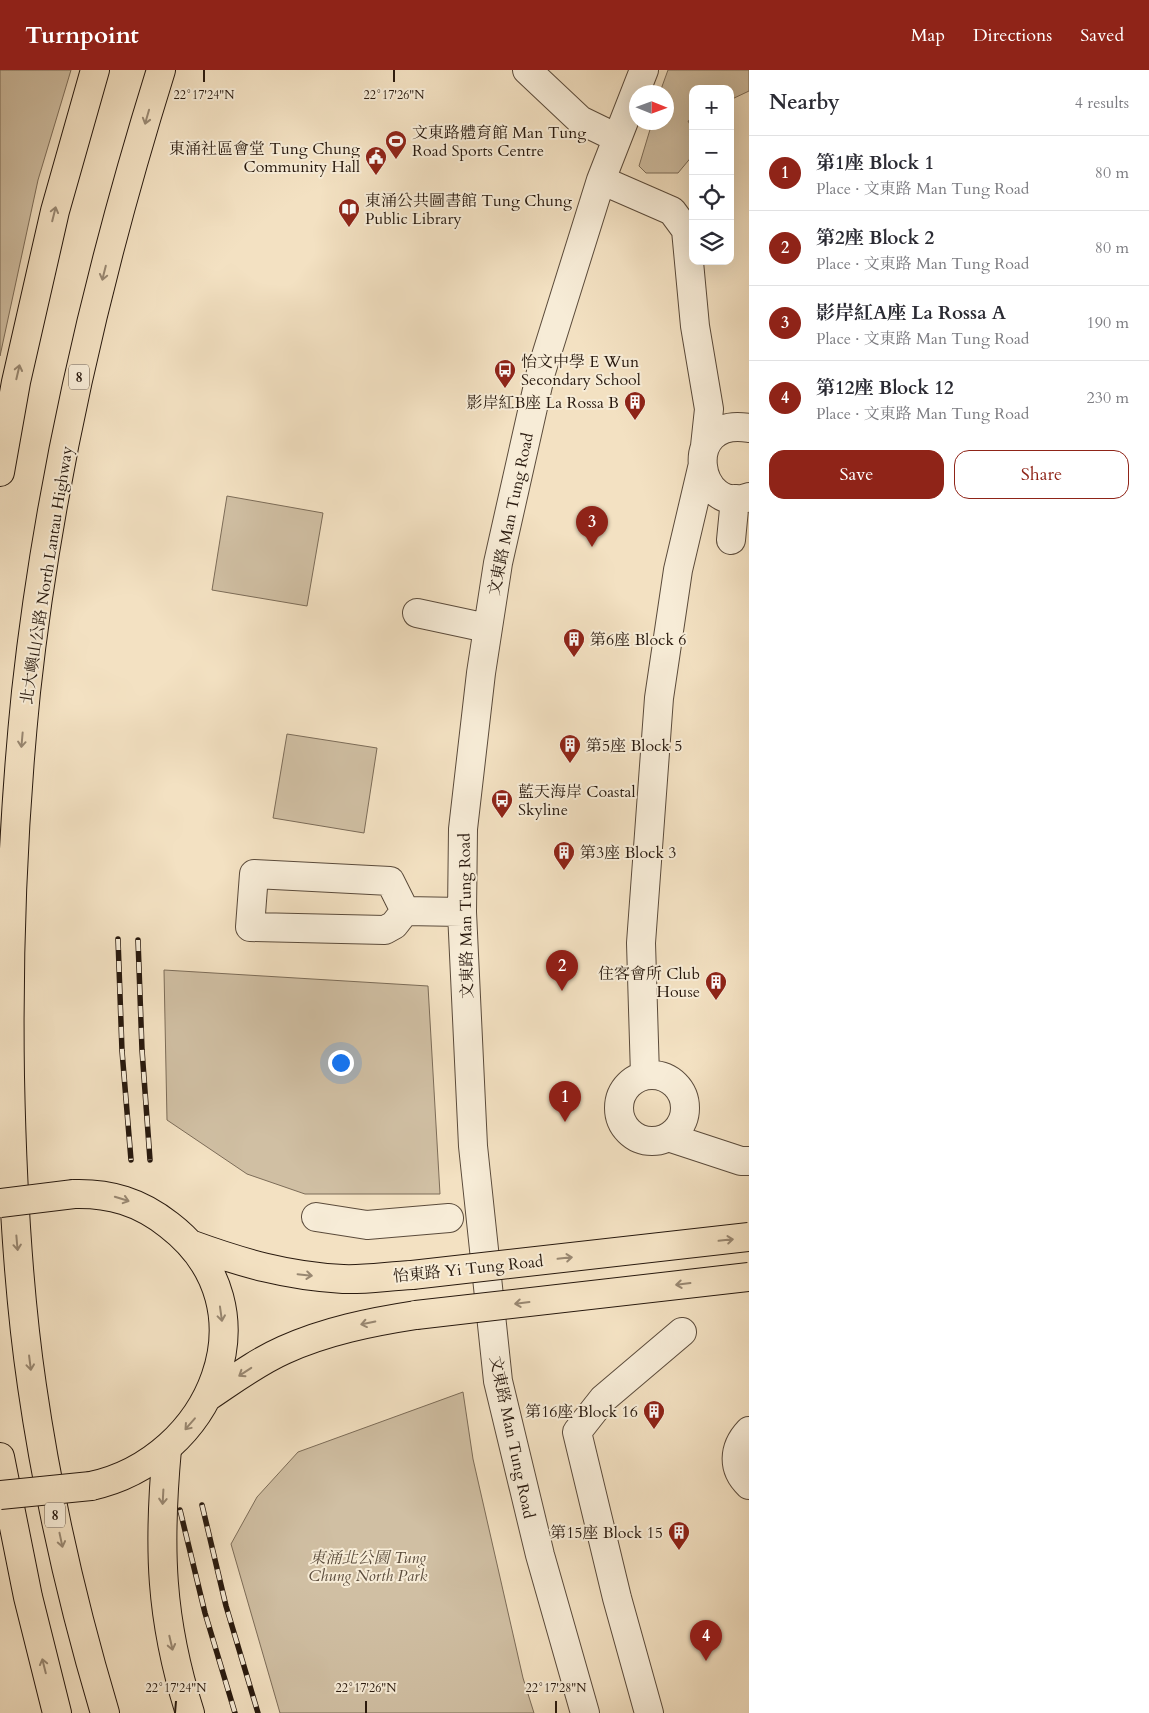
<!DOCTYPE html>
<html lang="en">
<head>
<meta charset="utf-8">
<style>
  body { margin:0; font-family:Cardo,"Noto Serif TC",serif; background:#f2f2f3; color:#2b2b33 }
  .controls { position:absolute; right:15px; top:15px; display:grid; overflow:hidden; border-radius:10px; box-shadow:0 5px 20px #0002 }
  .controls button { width:45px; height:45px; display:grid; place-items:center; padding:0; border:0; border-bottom:1px solid #e1e1e2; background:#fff; color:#2b2b33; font:25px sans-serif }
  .compass { position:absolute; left:629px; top:15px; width:45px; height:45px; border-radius:50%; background:#fff; box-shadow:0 5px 20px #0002; rotate:91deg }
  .you { position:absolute; left:340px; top:992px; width:18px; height:18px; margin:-12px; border:4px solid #fff; border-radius:50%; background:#1a73e8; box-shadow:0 0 0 8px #1a73e833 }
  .badge { display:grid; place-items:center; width:32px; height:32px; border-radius:50%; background:#8f2418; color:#fff; font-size:16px; font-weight:700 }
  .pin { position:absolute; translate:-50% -41px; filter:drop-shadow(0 1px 2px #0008) }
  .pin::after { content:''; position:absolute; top:26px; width:18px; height:15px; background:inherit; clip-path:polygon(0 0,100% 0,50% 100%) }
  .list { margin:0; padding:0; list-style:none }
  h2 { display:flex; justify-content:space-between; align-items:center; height:65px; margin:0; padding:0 20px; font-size:21px }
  h2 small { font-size:16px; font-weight:400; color:#7c7c81 }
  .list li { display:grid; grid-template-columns:32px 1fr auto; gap:15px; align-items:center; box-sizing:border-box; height:75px; padding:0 20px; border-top:1px solid #e1e1e2 }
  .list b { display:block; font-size:19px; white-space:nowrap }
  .list p { margin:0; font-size:16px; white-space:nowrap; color:#7c7c81 }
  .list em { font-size:16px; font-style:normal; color:#7c7c81 }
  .actions { display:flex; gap:10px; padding:15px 20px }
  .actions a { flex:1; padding:11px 0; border:1px solid #8f2418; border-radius:15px; text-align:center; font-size:18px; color:#8f2418 }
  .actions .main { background:#8f2418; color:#fff }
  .icon { flex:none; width:28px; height:28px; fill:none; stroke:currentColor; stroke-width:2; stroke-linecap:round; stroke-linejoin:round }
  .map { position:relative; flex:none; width:749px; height:1643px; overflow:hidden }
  header { display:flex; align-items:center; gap:30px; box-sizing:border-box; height:70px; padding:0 25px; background:#8f2418; color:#fff }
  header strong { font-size:24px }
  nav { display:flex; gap:28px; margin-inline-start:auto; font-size:18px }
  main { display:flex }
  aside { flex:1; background:#fff }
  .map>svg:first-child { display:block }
  .green { fill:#d0bfa3; stroke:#7c6c58 }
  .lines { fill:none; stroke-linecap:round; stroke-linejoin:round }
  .minor-casing { stroke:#5b4b3b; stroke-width:30 }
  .major-casing { stroke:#28190e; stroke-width:30 }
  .highway-casing { stroke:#28190e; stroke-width:30 }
  .minor { stroke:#f7ecd7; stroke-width:28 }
  .major { stroke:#f3e1c2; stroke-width:28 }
  .highway { stroke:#f3e1c2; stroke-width:28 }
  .rail-casing { stroke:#28190e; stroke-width:5.5 }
  .rail { stroke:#f7ecd7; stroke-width:4; stroke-dasharray:11; stroke-linecap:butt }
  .major-bridge-casing { stroke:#28190e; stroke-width:30; stroke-linecap:butt }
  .major-bridge { stroke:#f3e1c2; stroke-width:28 }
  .oneway { stroke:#988771 }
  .ticks { fill:none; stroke:#28190e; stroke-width:2 }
  .labels { text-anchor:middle; stroke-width:4; stroke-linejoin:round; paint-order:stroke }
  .shield { fill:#f7ecd7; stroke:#66584a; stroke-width:1 }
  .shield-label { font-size:15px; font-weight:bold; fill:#28190e }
  .poi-label { font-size:16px; fill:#28190e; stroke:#f7ecd7; text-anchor:start }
  .street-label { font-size:16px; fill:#28190e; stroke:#f7ecd7 }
  .park-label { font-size:16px; font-style:italic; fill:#5a4b3b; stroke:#f7ecd7 }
  .ticks-label { font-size:12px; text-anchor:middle; fill:#28190e; stroke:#f7ecd7; stroke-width:4; stroke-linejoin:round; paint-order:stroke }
</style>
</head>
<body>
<header>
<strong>Turnpoint</strong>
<nav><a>Map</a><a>Directions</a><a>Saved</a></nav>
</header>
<main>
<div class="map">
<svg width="749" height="1643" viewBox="0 0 749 1643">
  <rect width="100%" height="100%" fill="#f3e1c2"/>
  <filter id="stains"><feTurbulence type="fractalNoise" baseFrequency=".004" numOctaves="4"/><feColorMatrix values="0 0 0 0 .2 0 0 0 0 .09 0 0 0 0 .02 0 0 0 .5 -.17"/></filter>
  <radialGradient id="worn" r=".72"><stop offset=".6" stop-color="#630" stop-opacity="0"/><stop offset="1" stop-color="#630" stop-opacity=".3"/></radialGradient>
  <path class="green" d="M 0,0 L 71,0 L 38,110 L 0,286 Z
    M 668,0 L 749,0 L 749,21 L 730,30 L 730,19 L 693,19 L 693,49 L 688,51 L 693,60 L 693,85 L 678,103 L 646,103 L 639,96 L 652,53 L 666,52 L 666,22 L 660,22 Z
    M 227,426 L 323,443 L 307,536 L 212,520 Z
    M 287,664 L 377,678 L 364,763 L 273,748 Z
    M 164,900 L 428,916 L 440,1124 L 305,1124 L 247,1104 L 167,1050 Z
    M 463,1322 L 473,1389 L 523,1608 L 534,1643 L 280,1643 L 231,1474 L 257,1427 L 298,1382 Z"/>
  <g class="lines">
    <g class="minor-casing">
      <path id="minor" d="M 527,0 L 580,50 L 617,68
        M 601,110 L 672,141 L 686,160 L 695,256 L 709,339 L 705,376
        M 749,358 C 679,346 696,447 749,427
        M 731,470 L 735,429
        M 417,543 L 487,558
        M 254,804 L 390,811 L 405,841 L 394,855 L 385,860 L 250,857 Z
        M 405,841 L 462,842
        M619 1038a33 33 0 1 1 66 0a33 33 0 1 1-66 0Z
        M 645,1005 L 641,873 L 659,628 L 678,500 L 702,398
        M 668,1067 L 741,1091 L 749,1091
        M 316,1147 L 367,1155 L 449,1148
        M 749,1361 C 733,1378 732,1399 749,1415
        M 585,1643 L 540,1485 L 498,1311 L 473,1076 L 462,842 L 463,759 L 481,603 L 498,493 L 541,302 L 601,110 L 644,0
        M 649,1643 L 617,1528 L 577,1362 L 603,1329 L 682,1262"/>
    </g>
    <g class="major-casing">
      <path id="major" d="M 74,1124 C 110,1123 140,1132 169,1155 C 277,1238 211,1390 91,1416
        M 190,1174 C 242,1193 287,1206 343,1209 C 365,1210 389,1206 412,1205
        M 209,1326 C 233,1310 257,1292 284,1280 C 326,1261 371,1252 416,1245"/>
    </g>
    <g class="highway-casing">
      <path id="highway" d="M 0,402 L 16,312 L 55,141 L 95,0
        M 167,1379 C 158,1477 160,1549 190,1643
        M 0,1387 L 28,1527 L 57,1643
        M 105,1643 C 73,1536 48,1427 32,1316 C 17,1214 12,1110 10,1007 C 8,878 13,750 26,622 C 49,411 98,202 161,0"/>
    </g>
    <use href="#minor" class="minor"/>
    <use href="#major" class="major"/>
    <use href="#highway" class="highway"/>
    <g class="rail-casing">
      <path id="rail" d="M 118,869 L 122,981 L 131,1090
        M 138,870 L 142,980 L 150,1090
        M 202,1435 L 226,1536 L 258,1643
        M 180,1440 L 205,1543 L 235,1643"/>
    </g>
    <use href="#rail" class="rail"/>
    <g class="major-bridge-casing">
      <path id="major-bridge" d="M 0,1133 L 74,1124
        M 412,1205 L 749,1167
        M 416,1245 L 749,1207
        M 0,1425 L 91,1416"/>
    </g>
    <use href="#major-bridge" class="major-bridge"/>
  </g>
  <defs><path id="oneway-shaft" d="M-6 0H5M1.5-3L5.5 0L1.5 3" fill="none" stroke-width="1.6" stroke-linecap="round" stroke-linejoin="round" transform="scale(1.25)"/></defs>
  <g class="oneway">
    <use href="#oneway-shaft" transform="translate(147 47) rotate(106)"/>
    <use href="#oneway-shaft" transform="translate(54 144) rotate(-76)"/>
    <use href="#oneway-shaft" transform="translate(104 203) rotate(104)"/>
    <use href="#oneway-shaft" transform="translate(18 302) rotate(-77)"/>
    <use href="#oneway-shaft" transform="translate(22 670) rotate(95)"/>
    <use href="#oneway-shaft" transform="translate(122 1129) rotate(17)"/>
    <use href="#oneway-shaft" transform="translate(726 1170) rotate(-6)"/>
    <use href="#oneway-shaft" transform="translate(17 1173) rotate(85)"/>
    <use href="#oneway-shaft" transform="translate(565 1188) rotate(-6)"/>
    <use href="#oneway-shaft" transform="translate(305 1205) rotate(6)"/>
    <use href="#oneway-shaft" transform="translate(683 1214) rotate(173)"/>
    <use href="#oneway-shaft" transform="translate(522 1233) rotate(173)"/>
    <use href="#oneway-shaft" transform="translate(221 1244) rotate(82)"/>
    <use href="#oneway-shaft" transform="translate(368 1253) rotate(168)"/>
    <use href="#oneway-shaft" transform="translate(30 1293) rotate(83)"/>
    <use href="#oneway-shaft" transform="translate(245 1302) rotate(147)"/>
    <use href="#oneway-shaft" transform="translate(190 1354) rotate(131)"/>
    <use href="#oneway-shaft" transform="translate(163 1427) rotate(93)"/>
    <use href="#oneway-shaft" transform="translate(61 1470) rotate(78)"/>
    <use href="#oneway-shaft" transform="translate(171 1573) rotate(77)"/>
    <use href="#oneway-shaft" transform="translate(44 1596) rotate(-104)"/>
  </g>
  <path class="ticks" d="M 204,12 L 204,0M 394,12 L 394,0M 175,1643 L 176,1631M 366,1643 L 366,1631M 556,1643 L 556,1631"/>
  <defs>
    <g id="stadium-pin" transform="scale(1.125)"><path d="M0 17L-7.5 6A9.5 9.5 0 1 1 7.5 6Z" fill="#8f2418" stroke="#f7ecd7"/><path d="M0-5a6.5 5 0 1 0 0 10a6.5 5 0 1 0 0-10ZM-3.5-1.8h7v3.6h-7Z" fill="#fff"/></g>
    <g id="civic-pin" transform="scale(1.125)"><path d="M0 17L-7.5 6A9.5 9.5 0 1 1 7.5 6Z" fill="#8f2418" stroke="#f7ecd7"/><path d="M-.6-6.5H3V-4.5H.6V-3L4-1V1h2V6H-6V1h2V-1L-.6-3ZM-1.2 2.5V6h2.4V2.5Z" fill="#fff"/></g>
    <g id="library-pin" transform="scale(1.125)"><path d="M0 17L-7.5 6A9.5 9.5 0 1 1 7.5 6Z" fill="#8f2418" stroke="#f7ecd7"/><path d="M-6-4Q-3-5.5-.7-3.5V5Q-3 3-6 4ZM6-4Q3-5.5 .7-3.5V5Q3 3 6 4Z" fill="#fff"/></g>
    <g id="bus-pin" transform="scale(1.125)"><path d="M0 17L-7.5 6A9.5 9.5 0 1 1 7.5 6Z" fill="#8f2418" stroke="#f7ecd7"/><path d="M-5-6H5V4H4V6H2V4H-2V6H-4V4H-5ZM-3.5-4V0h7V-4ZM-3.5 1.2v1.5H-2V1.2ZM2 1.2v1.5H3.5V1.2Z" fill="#fff"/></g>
    <g id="building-pin" transform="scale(1.125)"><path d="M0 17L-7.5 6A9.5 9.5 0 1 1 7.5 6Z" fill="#8f2418" stroke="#f7ecd7"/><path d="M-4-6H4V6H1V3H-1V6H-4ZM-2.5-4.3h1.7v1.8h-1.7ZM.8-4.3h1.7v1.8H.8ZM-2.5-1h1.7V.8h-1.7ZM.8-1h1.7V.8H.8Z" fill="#fff"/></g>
  </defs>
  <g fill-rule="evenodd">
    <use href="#stadium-pin" x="396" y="71"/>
    <use href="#civic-pin" x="376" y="87"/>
    <use href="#library-pin" x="349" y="139"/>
    <use href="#bus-pin" x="505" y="300"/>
    <use href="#building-pin" x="635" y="332"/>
    <use href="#building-pin" x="574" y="569"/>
    <use href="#building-pin" x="570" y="675"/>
    <use href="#bus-pin" x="502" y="730"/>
    <use href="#building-pin" x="564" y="782"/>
    <use href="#building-pin" x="716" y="912"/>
    <use href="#building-pin" x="654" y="1341"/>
    <use href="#building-pin" x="679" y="1462"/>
  </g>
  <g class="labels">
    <g class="shield">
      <rect x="69" y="294.5" width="20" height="25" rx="4"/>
      <rect x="45" y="1432.5" width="20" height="25" rx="4"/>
    </g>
    <g class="shield-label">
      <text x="79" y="312">8</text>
      <text x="55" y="1450">8</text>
    </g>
    <g class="poi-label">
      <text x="412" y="68">文東路體育館 Man Tung<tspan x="412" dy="18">Road Sports Centre</tspan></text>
      <text x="360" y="84" text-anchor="end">東涌社區會堂 Tung Chung<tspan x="360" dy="18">Community Hall</tspan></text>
      <text x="365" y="136">東涌公共圖書館 Tung Chung<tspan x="365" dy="18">Public Library</tspan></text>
      <text x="521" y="297">怡文中學 E Wun<tspan x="521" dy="18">Secondary School</tspan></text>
      <text x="619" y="338" text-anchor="end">影岸紅B座 La Rossa B</text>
      <text x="590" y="575">第6座 Block 6</text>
      <text x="586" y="681">第5座 Block 5</text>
      <text x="518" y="727">藍天海岸 Coastal<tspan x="518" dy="18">Skyline</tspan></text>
      <text x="580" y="788">第3座 Block 3</text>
      <text x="700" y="909" text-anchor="end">住客會所 Club<tspan x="700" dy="18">House</tspan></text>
      <text x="638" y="1347" text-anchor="end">第16座 Block 16</text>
      <text x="663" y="1468" text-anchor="end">第15座 Block 15</text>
    </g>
    <g class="street-label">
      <text transform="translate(510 444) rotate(-78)" y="6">文東路 Man Tung Road</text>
      <text transform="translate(46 505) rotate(-81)" y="6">北大嶼山公路 North Lantau Highway</text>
      <text transform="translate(465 846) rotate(-91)" y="6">文東路 Man Tung Road</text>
      <text transform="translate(468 1198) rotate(-6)" y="6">怡東路 Yi Tung Road</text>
      <text transform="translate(513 1367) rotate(78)" y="6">文東路 Man Tung Road</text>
    </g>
    <g class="park-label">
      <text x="368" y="1493">東涌北公園 Tung<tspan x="368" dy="18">Chung North Park</tspan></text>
    </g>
  </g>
  <g class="ticks-label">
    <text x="204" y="29">22°17'24"N</text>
    <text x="394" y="29">22°17'26"N</text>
    <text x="176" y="1622">22°17'24"N</text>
    <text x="366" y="1622">22°17'26"N</text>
    <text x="556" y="1622">22°17'28"N</text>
  </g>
  <rect width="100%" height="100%" filter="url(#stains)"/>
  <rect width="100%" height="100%" fill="url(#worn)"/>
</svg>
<div class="controls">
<button>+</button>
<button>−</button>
<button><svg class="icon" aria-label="locate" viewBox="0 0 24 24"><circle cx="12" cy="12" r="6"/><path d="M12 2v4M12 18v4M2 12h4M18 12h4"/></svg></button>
<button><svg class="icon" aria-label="layers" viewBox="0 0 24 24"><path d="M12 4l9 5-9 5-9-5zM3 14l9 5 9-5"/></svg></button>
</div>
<svg class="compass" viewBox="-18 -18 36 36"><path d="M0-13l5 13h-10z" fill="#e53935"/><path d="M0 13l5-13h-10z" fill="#7c7c81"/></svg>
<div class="you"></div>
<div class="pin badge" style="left:565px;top:1052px">1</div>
<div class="pin badge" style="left:562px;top:921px">2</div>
<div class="pin badge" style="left:592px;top:477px">3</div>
<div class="pin badge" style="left:706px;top:1591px">4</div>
</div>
<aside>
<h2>Nearby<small>4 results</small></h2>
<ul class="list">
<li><span class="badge">1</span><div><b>第1座 Block 1</b><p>Place · 文東路 Man Tung Road</p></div><em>80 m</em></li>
<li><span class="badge">2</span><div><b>第2座 Block 2</b><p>Place · 文東路 Man Tung Road</p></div><em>80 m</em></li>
<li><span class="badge">3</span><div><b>影岸紅A座 La Rossa A</b><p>Place · 文東路 Man Tung Road</p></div><em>190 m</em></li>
<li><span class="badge">4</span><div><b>第12座 Block 12</b><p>Place · 文東路 Man Tung Road</p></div><em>230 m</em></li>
</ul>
<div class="actions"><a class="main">Save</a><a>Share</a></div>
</aside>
</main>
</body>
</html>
